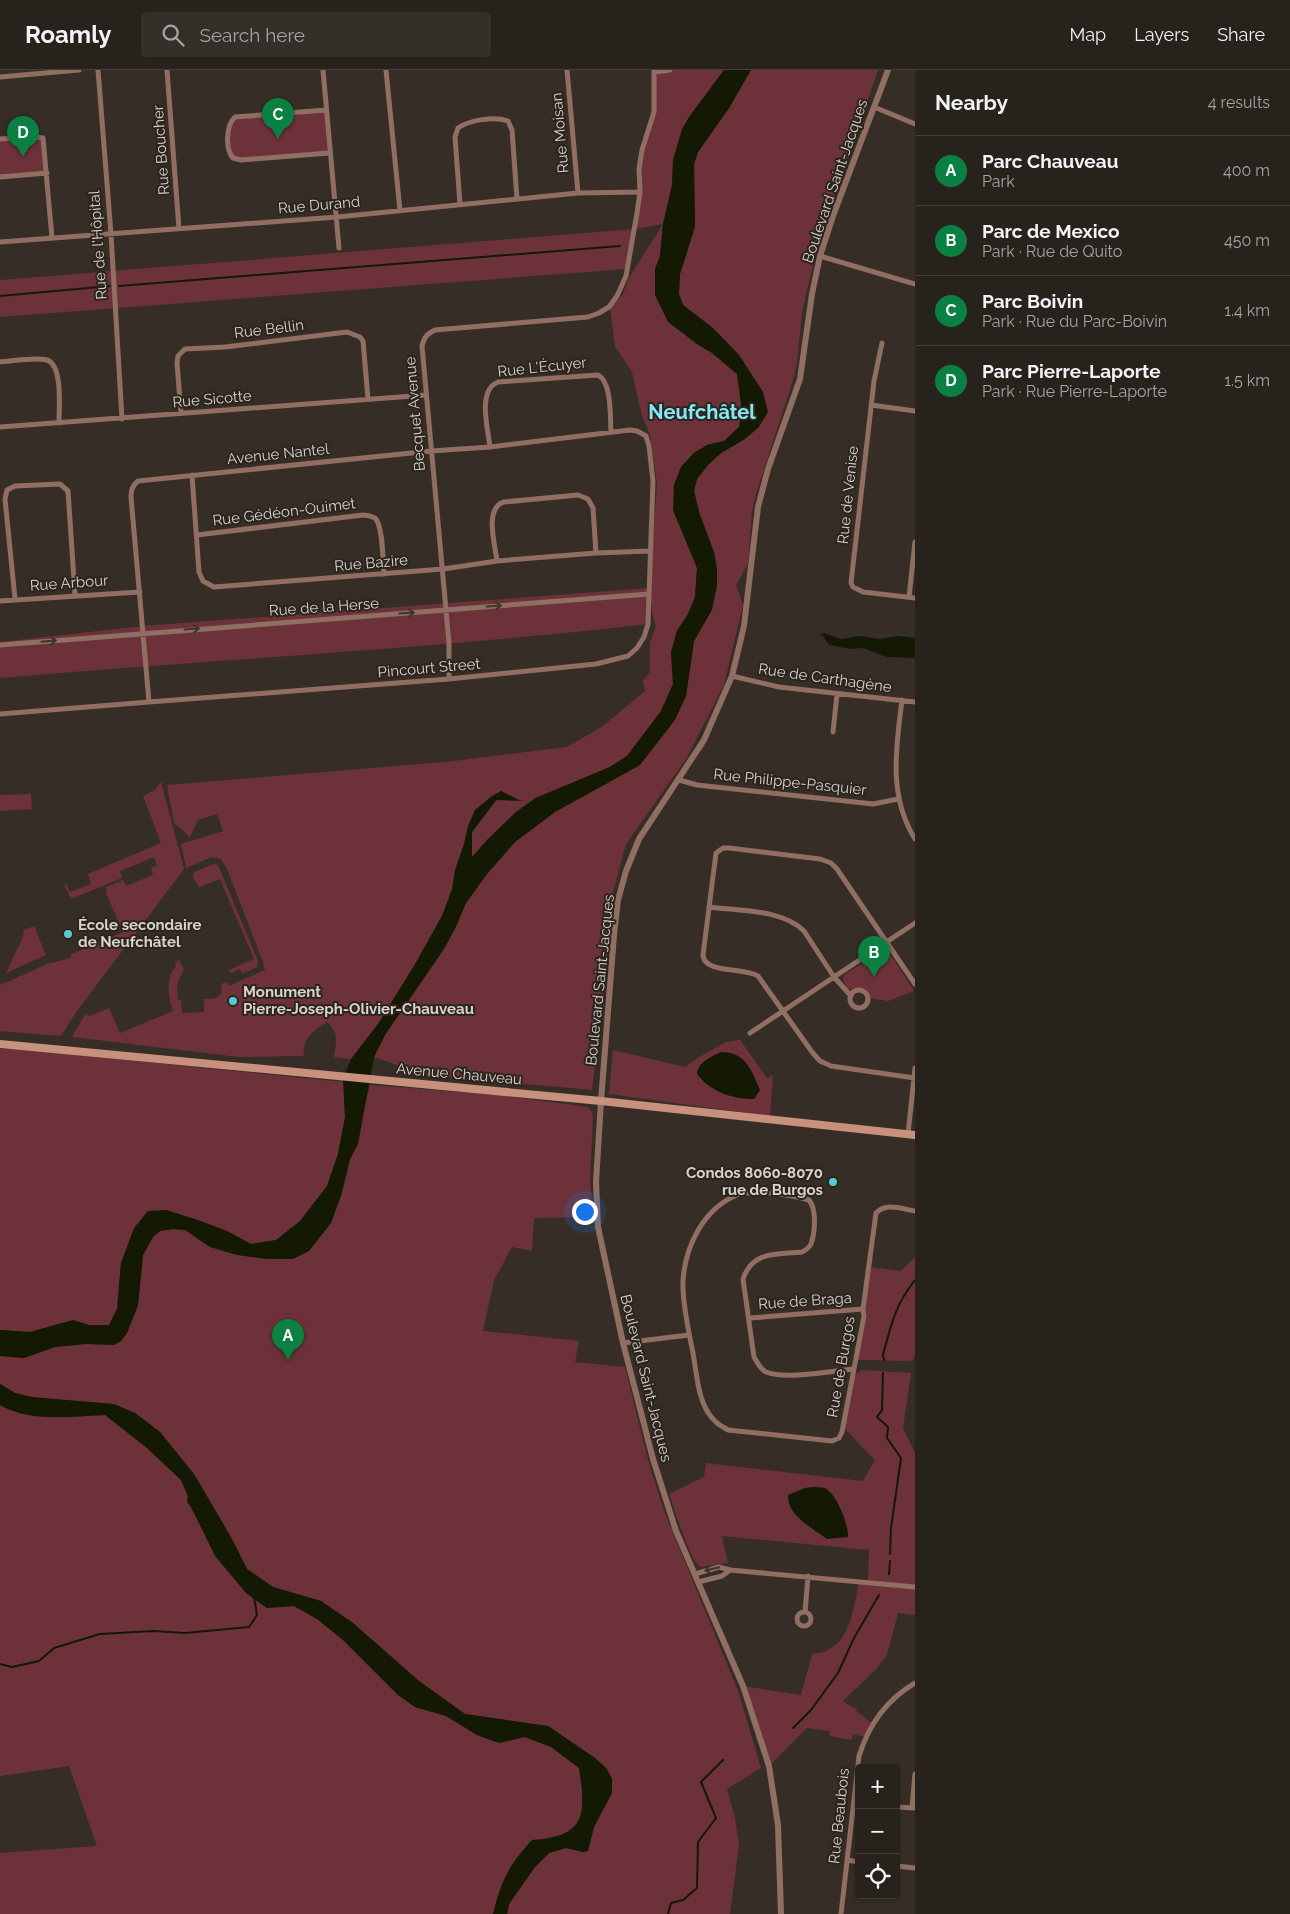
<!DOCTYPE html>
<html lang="en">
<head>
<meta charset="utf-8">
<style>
  body { margin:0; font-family:Raleway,sans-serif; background:#342f29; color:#f1f3f6 }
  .controls { position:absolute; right:15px; bottom:15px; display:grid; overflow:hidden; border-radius:5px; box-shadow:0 1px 4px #0004 }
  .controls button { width:45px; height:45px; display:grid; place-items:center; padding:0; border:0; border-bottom:1px solid #443f3b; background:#28221c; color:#f1f3f6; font:25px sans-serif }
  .you { position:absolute; left:584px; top:1141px; width:18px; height:18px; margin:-12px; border:4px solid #fff; border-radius:50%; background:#1a73e8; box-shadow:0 0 0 8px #1a73e833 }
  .badge { display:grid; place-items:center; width:32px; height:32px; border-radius:50%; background:#0b8043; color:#fff; font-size:16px; font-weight:700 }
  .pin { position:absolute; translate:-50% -41px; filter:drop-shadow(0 1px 2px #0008) }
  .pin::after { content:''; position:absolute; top:26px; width:18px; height:15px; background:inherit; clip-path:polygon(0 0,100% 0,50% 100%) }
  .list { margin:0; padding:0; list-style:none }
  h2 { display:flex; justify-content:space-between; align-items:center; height:65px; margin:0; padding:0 20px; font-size:21px }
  h2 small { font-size:16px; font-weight:400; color:#a5a4a3 }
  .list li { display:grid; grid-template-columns:32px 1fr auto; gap:15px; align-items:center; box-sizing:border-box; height:70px; padding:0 20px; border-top:1px solid #443f3b }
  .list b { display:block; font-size:19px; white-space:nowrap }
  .list p { margin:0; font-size:16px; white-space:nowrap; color:#a5a4a3 }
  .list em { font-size:16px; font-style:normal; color:#a5a4a3 }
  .icon { flex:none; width:28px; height:28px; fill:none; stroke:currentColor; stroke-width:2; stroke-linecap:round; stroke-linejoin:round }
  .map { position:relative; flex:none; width:915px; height:1844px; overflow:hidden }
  header { display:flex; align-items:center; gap:30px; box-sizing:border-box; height:70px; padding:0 25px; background:#28221c; border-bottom:1px solid #443f3b }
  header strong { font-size:24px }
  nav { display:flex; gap:28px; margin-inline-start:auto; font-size:18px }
  .search { width:350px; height:45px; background:#342f29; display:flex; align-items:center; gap:12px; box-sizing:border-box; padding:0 18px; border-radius:5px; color:#a5a4a3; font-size:19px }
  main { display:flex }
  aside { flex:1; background:#28221c }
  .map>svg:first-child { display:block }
  .green { fill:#6d3239; fill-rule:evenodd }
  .water { fill:#131903 }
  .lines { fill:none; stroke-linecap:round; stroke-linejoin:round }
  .stream { stroke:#131903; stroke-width:2 }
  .minor { stroke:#906e62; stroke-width:5 }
  .tertiary { stroke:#906e62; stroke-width:6 }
  .secondary { stroke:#c7917d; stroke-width:8 }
  .oneway { stroke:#40332b }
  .poi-dot { fill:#52cbd7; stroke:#2c241d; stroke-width:2 }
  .labels { text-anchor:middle; stroke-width:4; stroke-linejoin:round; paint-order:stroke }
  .street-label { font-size:15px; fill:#d7d2cd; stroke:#2c241d }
  .poi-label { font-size:15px; font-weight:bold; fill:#d7d2cd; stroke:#2c241d; text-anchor:start }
  .district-label { font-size:20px; font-weight:bold; fill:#80ebf6; stroke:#2c241d }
</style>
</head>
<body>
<header>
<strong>Roamly</strong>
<div class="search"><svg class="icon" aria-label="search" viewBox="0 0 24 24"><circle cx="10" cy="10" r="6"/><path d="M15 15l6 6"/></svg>Search here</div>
<nav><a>Map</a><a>Layers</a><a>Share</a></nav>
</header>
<main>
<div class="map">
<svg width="915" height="1844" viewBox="0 0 915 1844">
  <rect width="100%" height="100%" fill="#362e26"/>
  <path class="green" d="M 654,0 L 724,0 L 689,47 L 673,90 L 672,115 L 663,154 L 660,186 L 655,200 L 697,274 L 712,283 L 737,304 L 742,341 L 739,357 L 724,371 L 707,375 L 694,383 L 681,397 L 673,440 L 697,498 L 695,527 L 688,544 L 677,561 L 671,582 L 673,614 L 661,641 L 627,686 L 610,697 L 535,728 L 516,742 L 488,769 L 472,788 L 472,762 L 497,730 L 516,729 L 501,721 L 468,756 L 464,774 L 455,800 L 452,819 L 442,846 L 414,896 L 378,954 L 351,989 L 334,987 C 336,972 340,963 327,952 C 313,961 302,968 304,986 L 239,987 L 72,967 L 86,943 L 89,946 L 109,938 L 120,963 L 173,941 C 168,925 165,910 176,896 L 175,893 L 179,890 L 184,900 C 177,910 176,918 178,930 L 181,930 L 182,943 L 204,942 L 204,929 C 212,929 217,930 222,923 L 221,914 L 227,912 L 228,916 L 265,900 L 262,889 L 227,799 L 221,789 L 212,787 L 186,798 L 181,774 L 223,761 L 217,744 L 198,750 L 190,767 L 174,753 L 167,715 L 445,692 L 567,677 L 603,656 L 645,621 L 643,611 L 650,602 L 650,573 L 656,556 L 653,547 L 650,523 L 648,554 C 433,579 216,589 0,608 L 0,572 L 143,556 L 650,518 L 657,413 L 650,365 L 642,346 L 632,302 L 615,276 L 610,237 L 622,226 L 629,208 L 663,154 L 635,159 L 627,199 L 0,247 L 0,210 L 635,159 L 637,143 L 639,99 L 654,42 Z
    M 751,0 L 878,0 L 819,170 L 802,242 L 797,293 L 794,307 L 756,424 L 752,441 L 748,494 L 736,515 L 743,535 L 724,615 L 686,689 L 626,774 L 612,826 L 608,850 L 607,888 L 592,1020 L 414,1004 L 397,995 L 374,987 L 385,965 L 466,833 L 487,804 L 515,772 L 555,742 L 640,695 L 686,626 L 694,571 L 712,539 L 717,515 L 717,499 L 714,482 L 700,445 L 694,421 L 697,409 L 708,395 L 721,383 L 745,369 L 763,322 L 739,285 L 713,258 L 683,235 L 679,224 L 680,204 L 695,156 L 694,94 L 698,82 L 729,38 Z
    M 326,40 L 329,83 L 241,90 L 230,85 L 230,53 L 232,50 Z
    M 43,68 L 47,103 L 0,107 L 0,69 Z
    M 161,712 L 184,799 L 77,941 L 61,966 L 0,961 L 0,915 L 52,892 L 52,893 L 70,888 L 72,884 L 123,862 L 105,821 L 107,822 L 106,817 L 123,810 L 126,816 L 153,805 L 151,798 L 157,796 L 154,787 L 120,801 L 122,808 L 71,829 L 64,815 L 66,814 L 70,822 L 91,814 L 88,804 L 161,773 L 143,726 L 155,720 Z
    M 31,724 L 32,739 L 0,741 L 0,725 Z
    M 213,794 L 218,795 L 258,891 L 257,897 L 242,904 L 240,899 L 231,903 L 229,900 L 254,889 L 220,809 L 199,817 L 193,807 L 194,802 Z
    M 34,856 L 46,885 L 6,903 L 23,867 L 24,860 Z
    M 881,881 L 889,882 L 914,921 L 888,931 L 870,928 L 869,922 L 864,918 L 851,920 L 847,918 L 843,909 L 844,905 Z
    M 740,970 L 767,1008 L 773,1005 L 770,1046 L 609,1024 L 613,980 L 685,997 L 699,987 L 726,972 ZM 742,988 L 751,1000 L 760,1020 L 707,1014 L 703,1012 Z
    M 0,979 L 17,979 L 343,1012 L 345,1047 L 338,1084 L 327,1116 L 300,1151 L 284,1164 L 276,1170 L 251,1174 L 227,1161 L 166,1140 L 121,1193 L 117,1239 L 109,1255 L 89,1255 L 73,1250 L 30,1262 L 0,1260 Z
    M 370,1015 L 499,1025 L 587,1037 L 590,1039 L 593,1046 L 590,1110 L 593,1147 L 534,1148 L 532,1181 L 512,1177 L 494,1210 L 483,1261 L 579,1271 L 575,1292 L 625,1297 L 648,1390 L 663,1438 L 738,1621 L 761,1698 L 727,1719 L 735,1748 L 739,1775 L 730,1844 L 507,1844 L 509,1834 L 535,1797 L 549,1783 L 566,1778 L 583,1782 L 588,1781 L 594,1757 L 612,1723 L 607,1699 L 595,1688 L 548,1656 L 465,1644 L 419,1611 L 353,1553 L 321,1531 L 273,1517 L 247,1499 L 232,1469 L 194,1404 L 160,1362 L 135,1343 L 32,1327 L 15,1323 L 0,1314 L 0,1286 L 24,1288 L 55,1277 L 86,1274 L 114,1275 L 121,1271 L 127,1263 L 138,1235 L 143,1185 L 153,1167 L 160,1161 L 173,1159 L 185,1160 L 210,1177 L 237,1185 L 267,1189 L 293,1189 L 300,1185 L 341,1126 L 350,1089 L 358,1074 L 362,1045 Z
    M 915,1187 L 915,1283 L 913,1291 L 857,1290 L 869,1197 L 901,1201 Z
    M 863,1300 L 911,1303 L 903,1358 L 915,1383 L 915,1545 L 898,1543 L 887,1585 L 877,1598 L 843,1631 L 852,1637 L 857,1638 L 856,1641 L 872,1653 L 865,1667 L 853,1664 L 852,1670 L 829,1666 L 830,1661 L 807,1658 L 769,1696 L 743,1616 L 801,1625 L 812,1584 C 850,1582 853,1541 859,1511 L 868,1512 L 869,1480 L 722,1466 L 728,1493 L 700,1497 C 690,1490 674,1438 669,1424 L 704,1407 L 706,1393 L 863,1411 L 875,1390 L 843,1357 L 853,1305 Z
    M 0,1335 L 9,1340 L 74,1347 L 105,1345 L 147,1378 L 181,1410 L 188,1426 L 187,1432 L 246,1523 L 267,1538 L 294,1536 L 317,1549 L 343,1570 L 398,1625 L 415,1637 L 446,1646 L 477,1665 L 499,1673 L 525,1667 L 551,1677 L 579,1698 C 586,1745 586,1767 532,1770 C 509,1795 501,1811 493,1844 L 0,1844 L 0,1783 L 97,1776 L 69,1696 L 0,1706 Z"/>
  <path class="water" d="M 724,0 L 751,0 L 729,38 L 698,82 L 694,94 L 695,157 L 680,204 L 679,224 L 683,235 L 713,258 L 739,285 L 763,322 L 768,342 L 758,358 L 745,369 L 721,383 L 708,395 L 697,409 L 694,421 L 700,445 L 714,482 L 717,499 L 717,515 L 712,540 L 694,571 L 686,626 L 675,650 L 640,695 L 555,742 L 515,772 L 487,804 L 466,833 L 455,859 L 444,879 L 385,965 L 374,987 L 358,1074 L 350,1089 L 341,1126 L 331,1153 L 309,1181 L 293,1189 L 267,1189 L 237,1185 L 210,1177 L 185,1160 L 173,1159 L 160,1161 L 153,1167 L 143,1185 L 138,1235 L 127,1263 L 121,1271 L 114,1275 L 86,1274 L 55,1277 L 24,1288 L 0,1286 L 0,1260 L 30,1262 L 73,1250 L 89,1255 L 109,1255 L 117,1239 L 121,1193 L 134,1158 L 148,1141 L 166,1140 L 198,1150 L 227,1161 L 251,1174 L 276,1170 L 300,1151 L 327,1116 L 338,1084 L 345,1047 L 343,1009 L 351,989 L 378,954 L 414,896 L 442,846 L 452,819 L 455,800 L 464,774 L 468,756 L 475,740 L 492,726 L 501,721 L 519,730 L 524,731 L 496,730 L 472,762 L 472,787 L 488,769 L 516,742 L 536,728 L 610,697 L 627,686 L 661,641 L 673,614 L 671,582 L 677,561 L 688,544 L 695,527 L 697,498 L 673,440 L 674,415 L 681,397 L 694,383 L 707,375 L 724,371 L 739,357 L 742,341 L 737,304 L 712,283 L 697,274 L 668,252 L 655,225 L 655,199 L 660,186 L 663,154 L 672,115 L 673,90 L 682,59 L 689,47 Z
    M 824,563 L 841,569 L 860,566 L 880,569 L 898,566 L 915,568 L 915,588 L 887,587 L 863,578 L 851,579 L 829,575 L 823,566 L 819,565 Z
    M 721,982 C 746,982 751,1000 760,1020 L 754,1029 C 732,1029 711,1022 697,1004 C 698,992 711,987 721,982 Z
    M 0,1314 L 15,1323 L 32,1327 L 114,1334 L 135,1343 L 160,1362 L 194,1404 L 232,1469 L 247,1499 L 273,1517 L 321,1531 L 353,1553 L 419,1611 L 465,1644 L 548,1656 L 595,1688 L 607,1699 L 612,1709 L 612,1723 L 594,1757 L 588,1781 L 583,1782 L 566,1778 L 549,1783 L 535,1797 L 509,1834 L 507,1844 L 493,1844 C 501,1811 509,1795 532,1770 C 585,1767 587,1745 579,1698 L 551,1677 L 525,1667 L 499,1673 L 477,1665 L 446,1646 L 415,1637 L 398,1625 L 343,1570 L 317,1549 L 294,1536 L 267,1538 L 246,1523 L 215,1486 L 190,1435 L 187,1432 L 188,1426 L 181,1410 L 147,1378 L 105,1345 C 71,1346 31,1353 0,1335 Z
    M 813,1417 C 816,1417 822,1417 825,1418 C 836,1423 849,1455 848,1467 L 827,1469 C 812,1458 787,1445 788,1425 L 805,1418 Z"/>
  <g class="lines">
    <path class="stream" d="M 119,216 L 620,176
      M 0,226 L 110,216
      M 884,1290 L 883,1285 C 891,1255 895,1235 915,1210
      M 883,1303 L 882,1340 L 877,1347 L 888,1357 L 887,1368 L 901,1388 L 891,1458 L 890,1484
      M 889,1504 L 890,1491
      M 0,1594 L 12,1597 L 39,1591 L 54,1578 L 100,1564 L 153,1561 L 185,1563 L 249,1557 L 257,1545 L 254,1527
      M 793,1658 L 811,1640 L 838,1603 L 854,1568 L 879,1525
      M 668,1844 L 671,1833 L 683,1830 L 697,1818 L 698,1772 L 716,1748 L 701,1712 L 723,1690"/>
    <path class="minor" d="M 98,0 L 111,164 L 122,349
      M 167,0 L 179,159
      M 323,0 L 339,178
      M 386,0 L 400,141
      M 567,0 L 578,123
      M 654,2 L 670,0
      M 0,7 L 79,0
      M 874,37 L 915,54
      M 326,40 L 235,47 C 226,55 225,79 233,88 L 241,90 L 329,83
      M 0,69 L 36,67 L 43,68 L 52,168
      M 0,107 L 47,103
      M 460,134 L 455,67 L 458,58 C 469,50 495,46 508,51 L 512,60 L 517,129
      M 0,172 L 337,147 L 578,123 L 640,122
      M 820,186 L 915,214
      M 882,273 L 874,311 L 851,513 L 853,517 L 863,522 L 915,528
      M 0,292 C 13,291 35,287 47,290 C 63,295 59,338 59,353
      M 871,335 L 915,341
      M 181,343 L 177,293 L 178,286 L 185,279 L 225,277 L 347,262 L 360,267 L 363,271 L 368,329
      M 0,357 L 426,325
      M 490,377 C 488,359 477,320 498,312 L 598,305 C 612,312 610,347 611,362
      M 192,405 L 199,502 L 203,511 L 214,517 L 443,499 L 497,491 L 596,483 L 650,481
      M 197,465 L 363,445 C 367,445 371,446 375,448 C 383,455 383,493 384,504
      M 497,491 C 495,474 484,438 504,432 L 578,425 L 588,429 L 593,438 L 596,483
      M 909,527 L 915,472
      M 15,529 L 5,429 L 7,420 L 15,416 L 60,414 L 68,421 L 75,525
      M 0,531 L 140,522
      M 0,575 L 649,524
      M 732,606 L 779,617 L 915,632
      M 449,609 L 449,573 L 422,276 C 424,267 427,264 435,260 L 588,247 L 599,243 L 609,237 L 617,226 L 626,206 L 637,143 L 640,122 L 639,99 L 642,80 L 654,42 L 654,0
      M 902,630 C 896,678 888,726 915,769
      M 0,644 L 149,632 L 449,609 L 596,594 L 628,586 L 637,578 L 644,567 L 648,554 L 653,411 L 649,376 L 646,366 L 637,361 L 630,360 L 490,377 L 431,381 L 138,411 C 132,416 131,420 131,427 L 149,632
      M 833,662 L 837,624
      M 679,710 L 697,715 L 873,734 L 898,729
      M 709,837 C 739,841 782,839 804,861 L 834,907 L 851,926
      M 915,914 L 837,799 L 831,793 L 820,789 L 729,778 L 723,778 L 716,783 L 703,885 C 704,904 744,897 758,906 L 812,982 L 820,991 L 831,996 L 915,1008
      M850 929a9 9 0 1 1 18 0a9 9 0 1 1-18 0Z
      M 750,963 L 915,853
      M 908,1064 L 915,998
      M 750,1248 L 863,1239
      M 623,1273 L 689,1265
      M 854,1299 C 832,1301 785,1310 766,1302 C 760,1299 757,1292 754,1287 L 743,1209 C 753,1180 777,1185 802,1182 C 806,1180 809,1178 811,1174 C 815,1163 817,1139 809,1130 C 792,1125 754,1119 737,1125 C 703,1139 685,1177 683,1211 C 682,1230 689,1264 693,1283 C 697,1305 698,1336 715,1351 C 718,1355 724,1357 728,1360 L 832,1371 L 839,1368 L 842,1362 L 864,1246 L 863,1239 L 876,1143 C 886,1132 902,1139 915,1141
      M 695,1504 L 719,1497 L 730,1500 L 915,1517
      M 698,1512 L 722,1506 L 730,1500
      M 805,1542 L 808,1506
      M797 1549a7 7 0 1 1 14 0a7 7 0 1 1-14 0Z
      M 896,1737 L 915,1738
      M 912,1738 L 915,1704
      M 847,1790 L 859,1792
      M 896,1796 L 915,1798
      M 841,1844 L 859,1686 C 869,1654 886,1630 915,1613"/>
    <path class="tertiary" d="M 781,1844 L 778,1755 L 769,1696 L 743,1616 L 676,1461 L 653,1389 L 623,1273 L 598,1157 L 596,1112 L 601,1031 L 614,865 L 618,830 L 626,801 L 639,769 L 704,670 L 732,606 L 744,556 L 758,437 L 768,399 L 800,309 L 812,224 L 820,186 L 833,146 L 888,0"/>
    <path class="secondary" d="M 0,974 L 601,1031 L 915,1065"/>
  </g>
  <defs><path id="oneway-shaft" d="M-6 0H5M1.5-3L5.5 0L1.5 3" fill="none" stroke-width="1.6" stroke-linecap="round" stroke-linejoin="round" transform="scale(1.25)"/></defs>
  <g class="oneway">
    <use href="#oneway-shaft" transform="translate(494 536) rotate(-4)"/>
    <use href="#oneway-shaft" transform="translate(407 543) rotate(-4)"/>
    <use href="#oneway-shaft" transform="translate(192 559) rotate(-4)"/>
    <use href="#oneway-shaft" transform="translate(49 571) rotate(-5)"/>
    <use href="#oneway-shaft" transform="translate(712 1499) rotate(167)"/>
  </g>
  <g class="poi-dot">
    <circle cx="68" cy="864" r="5"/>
    <circle cx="233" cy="931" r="5"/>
    <circle cx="833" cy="1112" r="5"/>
  </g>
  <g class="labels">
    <g class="street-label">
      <text transform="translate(560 63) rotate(-95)" y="5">Rue Moisan</text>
      <text transform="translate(161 80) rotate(-94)" y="5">Rue Boucher</text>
      <text transform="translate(835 111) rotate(-71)" y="5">Boulevard Saint-Jacques</text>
      <text transform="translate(319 135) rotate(-5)" y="5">Rue Durand</text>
      <text transform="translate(98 175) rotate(-94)" y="5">Rue de l'Hôpital</text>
      <text transform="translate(269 259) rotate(-7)" y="5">Rue Bellin</text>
      <text transform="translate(542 297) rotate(-6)" y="5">Rue L'Écuyer</text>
      <text transform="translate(212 329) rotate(-5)" y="5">Rue Sicotte</text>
      <text transform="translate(415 344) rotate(-95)" y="5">Becquet Avenue</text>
      <text transform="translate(278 384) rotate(-6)" y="5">Avenue Nantel</text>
      <text transform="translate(848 425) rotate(-84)" y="5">Rue de Venise</text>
      <text transform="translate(284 442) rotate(-7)" y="5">Rue Gédéon-Ouimet</text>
      <text transform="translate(371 493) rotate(-5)" y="5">Rue Bazire</text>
      <text transform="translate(69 513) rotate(-4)" y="5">Rue Arbour</text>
      <text transform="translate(324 537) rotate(-4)" y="5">Rue de la Herse</text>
      <text transform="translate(429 598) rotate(-5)" y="5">Pincourt Street</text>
      <text transform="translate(825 608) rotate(8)" y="5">Rue de Carthagène</text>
      <text transform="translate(790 712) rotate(6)" y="5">Rue Philippe-Pasquier</text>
      <text transform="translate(600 910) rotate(-84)" y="5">Boulevard Saint-Jacques</text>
      <text transform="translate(459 1004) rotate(5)" y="5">Avenue Chauveau</text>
      <text transform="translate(805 1231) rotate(-4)" y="5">Rue de Braga</text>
      <text transform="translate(841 1297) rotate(-80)" y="5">Rue de Burgos</text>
      <text transform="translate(646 1308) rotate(76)" y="5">Boulevard Saint-Jacques</text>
      <text transform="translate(839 1746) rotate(-84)" y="5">Rue Beaubois</text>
    </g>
    <g class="poi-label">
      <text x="78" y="860">École secondaire<tspan x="78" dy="17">de Neufchâtel</tspan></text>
      <text x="243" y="927">Monument<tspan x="243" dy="17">Pierre-Joseph-Olivier-Chauveau</tspan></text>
      <text x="823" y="1108" text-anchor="end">Condos 8060-8070<tspan x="823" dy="17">rue de Burgos</tspan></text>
    </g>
    <g class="district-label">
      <text x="702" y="349">Neufchâtel</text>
    </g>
  </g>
</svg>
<div class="controls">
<button>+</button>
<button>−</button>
<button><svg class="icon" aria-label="locate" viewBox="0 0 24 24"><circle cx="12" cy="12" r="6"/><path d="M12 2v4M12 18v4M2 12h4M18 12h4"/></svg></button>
</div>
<div class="you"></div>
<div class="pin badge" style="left:288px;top:1290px">A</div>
<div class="pin badge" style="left:874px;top:907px">B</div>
<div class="pin badge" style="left:278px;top:69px">C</div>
<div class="pin badge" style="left:23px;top:87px">D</div>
</div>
<aside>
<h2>Nearby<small>4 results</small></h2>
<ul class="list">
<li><span class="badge">A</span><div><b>Parc Chauveau</b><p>Park</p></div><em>400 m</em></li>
<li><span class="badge">B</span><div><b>Parc de Mexico</b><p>Park · Rue de Quito</p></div><em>450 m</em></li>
<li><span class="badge">C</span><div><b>Parc Boivin</b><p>Park · Rue du Parc-Boivin</p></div><em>1.4 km</em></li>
<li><span class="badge">D</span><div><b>Parc Pierre-Laporte</b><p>Park · Rue Pierre-Laporte</p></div><em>1.5 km</em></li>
</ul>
</aside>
</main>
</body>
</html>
